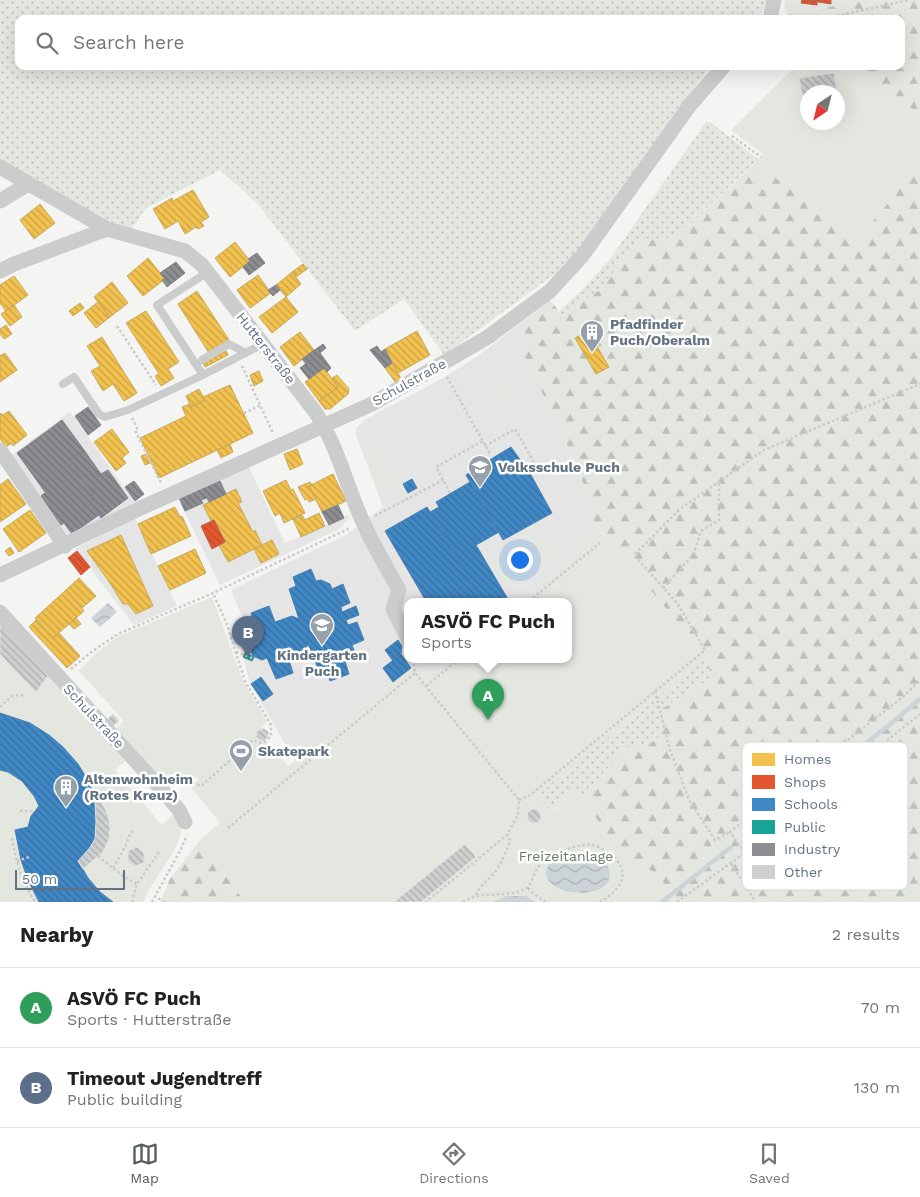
<!DOCTYPE html>
<html lang="en">
<head>
<meta charset="utf-8">
<style>
  body { margin:0; font-family:"Work Sans",sans-serif; background:#f2f2f2; color:#222 }
  .compass { position:absolute; left:800px; top:85px; width:45px; height:45px; border-radius:50%; background:#fff; box-shadow:0 5px 20px #0002; rotate:215deg }
  .scale { position:absolute; left:15px; bottom:12px; width:110px; box-sizing:border-box; padding-left:5px; border:2px solid #637383; border-top:0; font-size:14px; line-height:18px; white-space:nowrap; color:#637383; -webkit-text-stroke:4px #fff; paint-order:stroke }
  .you { position:absolute; left:519px; top:559px; width:18px; height:18px; margin:-12px; border:4px solid #fff; border-radius:50%; background:#1a73e8; box-shadow:0 0 0 8px #1a73e833 }
  .badge { display:grid; place-items:center; width:32px; height:32px; border-radius:50%; background:#565b5f; color:#fff; font-size:16px; font-weight:700 }
  .pin { position:absolute; translate:-50% -41px; filter:drop-shadow(0 1px 2px #0008) }
  .pin::after { content:''; position:absolute; top:26px; width:18px; height:15px; background:inherit; clip-path:polygon(0 0,100% 0,50% 100%) }
  .popup { position:absolute; left:404px; top:598px; width:168px; height:65px; box-sizing:border-box; display:grid; place-content:center; border-radius:10px; background:#fff; filter:drop-shadow(0 1px 4px #0005); font-size:16px; white-space:nowrap; color:#767676 }
  .popup b { font-size:19px; color:#222 }
  .popup::after { content:''; position:absolute; left:50%; top:100%; margin-left:-10px; border:10px solid transparent; border-top-color:#fff }
  .list { margin:0; padding:0; list-style:none }
  h2 { display:flex; justify-content:space-between; align-items:center; height:65px; margin:0; padding:0 20px; font-size:21px }
  h2 small { font-size:16px; font-weight:400; color:#767676 }
  .list li { display:grid; grid-template-columns:32px 1fr auto; gap:15px; align-items:center; box-sizing:border-box; height:80px; padding:0 20px; border-top:1px solid #e0e0e0 }
  .list b { display:block; font-size:19px; white-space:nowrap }
  .list p { margin:0; font-size:16px; white-space:nowrap; color:#767676 }
  .list em { font-size:16px; font-style:normal; color:#767676 }
  .icon { flex:none; width:28px; height:28px; fill:none; stroke:currentColor; stroke-width:2; stroke-linecap:round; stroke-linejoin:round }
  .map { position:relative; flex:none; width:920px; height:902px; overflow:hidden }
  .search { position:absolute; background:#fff; box-shadow:0 5px 20px #0002; left:15px; right:15px; top:15px; height:55px; display:flex; align-items:center; gap:12px; box-sizing:border-box; padding:0 18px; border-radius:10px; color:#767676; font-size:19px }
  .sheet { height:225px; background:#fff }
  nav { display:flex; justify-content:space-around; align-items:center; box-sizing:border-box; height:70px; border-top:1px solid #e0e0e0; background:#fff; font-size:14px; color:#767676 }
  nav a { display:grid; justify-items:center; gap:2px }
  nav .on { color:#565b5f }
  .map>svg:first-child { display:block }
  .built { fill:#e4e5e4 }
  .grass { fill:url(#grass-dots) }
  .forest { fill:url(#forest-firs) }
  .park { fill:#e3e7e0; fill-rule:evenodd }
  .water { fill:url(#water-waves) }
  .homes { fill:url(#homes-back-hatch); stroke:#c7aa5e }
  .shops { fill:url(#shops-back-hatch); stroke:#bd5f48 }
  .schools { fill:url(#schools-back-hatch); stroke:#4a82b1 }
  .public { fill:url(#public-back-hatch); stroke:#2e9592 }
  .industry { fill:url(#industry-back-hatch); stroke:#80858e }
  .lines { fill:none; stroke-linecap:round; stroke-linejoin:round }
  .stream { stroke:#ccd4d7; stroke-width:4.5 }
  .building { fill:url(#building-back-hatch); stroke:#e3e3e2 }
  .path { stroke:#cacaca; stroke-width:2.5; stroke-dasharray:2.5 2.5; stroke-linecap:butt }
  .lane { stroke:#cbcdcd; stroke-width:8 }
  .street { stroke:#cbcdcd; stroke-width:15 }
  .labels { text-anchor:middle; stroke-width:5; stroke-linejoin:round; paint-order:stroke }
  .poi-label { font-size:14px; font-weight:bold; fill:#637383; stroke:#fff; text-anchor:start }
  .street-label { font-size:14px; fill:#637383; stroke:#fff }
  .park-label { font-size:14px; fill:#667a62; stroke:#fff }
  .key { fill:#fff; stroke:#d0d5da; stroke-width:1 }
  .key-label { font-size:14px; fill:#637383 }
</style>
</head>
<body>
<div class="map">
<svg width="920" height="902" viewBox="0 0 920 902">
  <defs>
    <pattern id="grass-dots" width="8" height="8" patternUnits="userSpaceOnUse" patternTransform="scale(1.25)"><rect width="8" height="8" fill="#e3e7e0"/><path d="M2 2h.1M6 6h.1" fill="none" stroke="#bcc0bb" stroke-width="1.8" stroke-linecap="round"/></pattern>
    <pattern id="forest-firs" width="22" height="20" patternUnits="userSpaceOnUse" patternTransform="scale(1.25)"><rect width="22" height="20" fill="#e3e7e0"/><path d="M5 1l3.5 6h-7zM16 11l3.5 6h-7z" fill="#bcc0bb"/></pattern>
    <pattern id="water-waves" width="16" height="10" patternUnits="userSpaceOnUse" patternTransform="scale(1.25)"><rect width="16" height="10" fill="#ccd4d7"/><path d="M0 5q4-4 8 0t8 0" fill="none" stroke="#a9b0b4"/></pattern>
    <pattern id="homes-back-hatch" width="6" height="6" patternUnits="userSpaceOnUse" patternTransform="scale(1.25)"><rect width="6" height="6" fill="#f2c14e"/><path d="M-1 5l2 2M0 0l6 6M5-1l2 2" fill="none" stroke="#c8a146"/></pattern>
    <pattern id="shops-back-hatch" width="6" height="6" patternUnits="userSpaceOnUse" patternTransform="scale(1.25)"><rect width="6" height="6" fill="#e4572e"/><path d="M-1 5l2 2M0 0l6 6M5-1l2 2" fill="none" stroke="#bc4c2d"/></pattern>
    <pattern id="schools-back-hatch" width="6" height="6" patternUnits="userSpaceOnUse" patternTransform="scale(1.25)"><rect width="6" height="6" fill="#3f88c5"/><path d="M-1 5l2 2M0 0l6 6M5-1l2 2" fill="none" stroke="#376e9e"/></pattern>
    <pattern id="public-back-hatch" width="6" height="6" patternUnits="userSpaceOnUse" patternTransform="scale(1.25)"><rect width="6" height="6" fill="#17a398"/><path d="M-1 5l2 2M0 0l6 6M5-1l2 2" fill="none" stroke="#188981"/></pattern>
    <pattern id="industry-back-hatch" width="6" height="6" patternUnits="userSpaceOnUse" patternTransform="scale(1.25)"><rect width="6" height="6" fill="#8d8d92"/><path d="M-1 5l2 2M0 0l6 6M5-1l2 2" fill="none" stroke="#717277"/></pattern>
    <pattern id="building-back-hatch" width="6" height="6" patternUnits="userSpaceOnUse" patternTransform="scale(1.25)"><rect width="6" height="6" fill="#cecfcf"/><path d="M-1 5l2 2M0 0l6 6M5-1l2 2" fill="none" stroke="#abacad"/></pattern>
  </defs>
  <rect width="100%" height="100%" fill="#f4f4f2"/>
  <path class="built" d="M 795,0 L 847,0 L 846,5 L 794,11 Z
    M 526,319 L 522,351 L 579,469 L 594,522 L 602,532 L 520,601 L 408,601 L 408,659 L 453,659 L 429,679 L 417,663 L 295,761 L 250,683 L 243,657 L 245,653 L 239,640 L 250,636 L 231,590 L 346,535 L 383,507 L 356,435 L 356,429 L 364,420 L 441,379 L 478,356 Z
    M 70,412 L 135,502 L 73,536 L 65,533 L 10,456 Z
    M 248,466 L 285,543 L 351,514 L 341,528 L 220,585 L 178,498 Z
    M 135,518 L 177,606 L 134,625 L 75,549 Z"/>
  <path class="grass" d="M 0,0 L 767,0 L 759,19 L 19,19 L 19,66 L 711,66 C 658,133 618,210 559,271 L 444,355 L 404,299 L 355,331 L 258,204 L 220,170 L 146,208 L 131,230 L 106,222 L 0,161 Z
    M 706,122 L 710,122 L 758,159 L 677,237 L 637,241 L 601,289 L 562,315 L 559,311 L 583,289 L 610,259 Z
    M 707,657 L 712,678 L 660,710 L 662,734 L 651,743 L 626,747 L 583,797 L 575,789 L 551,812 L 536,795 Z"/>
  <path class="forest" d="M 785,0 L 795,0 L 794,11 L 846,5 L 847,0 L 920,0 L 920,114 L 844,66 L 901,66 L 901,19 L 789,19 L 784,7 Z
    M 920,164 L 920,902 L 651,902 L 664,892 L 662,878 L 615,848 L 583,797 L 626,746 L 651,743 L 662,734 L 660,710 L 712,678 L 706,657 L 594,522 L 579,469 L 522,351 L 526,319 L 550,300 L 562,315 L 601,289 L 637,241 L 677,237 L 751,167 L 791,185 L 855,243 Z
    M 200,840 L 245,902 L 160,902 L 170,879 Z"/>
  <path class="park" d="M 796,66 L 844,66 L 920,114 L 920,164 L 855,243 L 791,185 L 751,167 L 763,154 L 731,130 ZM 808,92 L 838,92 L 838,122 L 808,122 Z
    M 490,362 L 566,498 L 562,500 L 486,364 Z
    M 378,446 L 398,483 L 381,494 L 364,453 Z
    M 545,476 L 574,527 L 576,526 L 585,541 L 578,545 L 570,530 L 571,528 L 543,477 Z
    M 543,530 L 559,558 L 506,588 L 490,560 Z
    M 602,532 L 707,657 L 537,795 L 552,812 L 576,789 L 583,797 L 615,848 L 663,878 L 664,892 L 651,902 L 245,902 L 200,840 L 220,823 L 191,787 L 199,779 L 186,775 L 169,778 L 156,775 L 114,730 L 124,721 L 79,671 L 94,655 L 117,637 L 212,597 L 243,681 L 267,722 L 258,731 L 288,766 L 418,663 L 429,679 L 453,659 L 568,659 L 568,601 L 520,601 Z
    M 0,621 L 127,759 L 115,770 L 162,825 L 175,813 C 177,817 181,823 181,828 C 182,848 151,880 144,902 L 0,902 Z"/>
  <path class="water" d="M 108,603 L 117,612 L 100,627 L 91,618 Z
    M 590,855 C 597,856 602,857 606,864 C 625,894 567,902 549,881 C 545,875 545,869 550,864 C 557,859 565,865 573,863 C 579,862 585,858 590,855 Z
    M 507,896 L 526,896 L 535,902 L 492,902 Z"/>
  <path class="homes" d="M 193,190 L 209,217 L 201,222 L 204,226 L 198,229 L 196,227 L 185,234 L 178,221 L 165,229 L 153,209 L 172,198 L 173,201 Z
    M 40,204 L 55,223 L 34,239 L 20,220 Z
    M 235,242 L 250,261 L 230,277 L 215,258 Z
    M 148,258 L 165,279 L 143,296 L 127,276 Z
    M 303,264 L 307,269 L 296,277 L 292,272 Z
    M 292,272 L 301,284 L 286,297 L 276,285 Z
    M 258,275 L 271,293 L 250,308 L 237,290 Z
    M 14,276 L 28,295 L 6,311 L 0,303 L 0,285 Z
    M 112,282 L 128,303 L 110,317 L 94,297 Z
    M 197,291 L 229,340 L 209,353 L 178,304 Z
    M 286,297 L 298,312 L 272,333 L 259,317 Z
    M 98,302 L 110,317 L 96,328 L 84,313 Z
    M 80,303 L 84,308 L 73,316 L 69,311 Z
    M 14,305 L 22,317 L 10,326 L 1,314 Z
    M 146,311 L 179,362 L 168,369 L 174,378 L 161,386 L 155,376 L 159,374 L 126,323 Z
    M 6,325 L 12,334 L 4,339 L 0,334 L 0,329 Z
    M 417,331 L 430,355 L 398,373 L 385,349 Z
    M 588,331 L 609,367 L 596,374 L 575,338 Z
    M 300,332 L 314,350 L 294,366 L 280,347 Z
    M 102,337 L 137,393 L 124,401 L 113,384 L 103,391 L 91,371 L 100,366 L 87,346 Z
    M 226,351 L 228,355 L 205,367 L 203,363 Z
    M 5,353 L 17,370 L 0,382 L 0,356 Z
    M 392,363 L 402,380 L 396,383 L 385,368 Z
    M 324,368 L 338,387 L 319,401 L 305,382 Z
    M 259,371 L 263,381 L 254,386 L 250,375 Z
    M 337,375 L 349,389 L 348,394 L 330,409 L 325,409 L 319,401 L 338,387 L 332,378 Z
    M 230,385 L 253,433 L 159,478 L 140,438 L 186,416 L 182,407 L 190,404 L 191,407 L 205,400 L 203,397 Z
    M 199,389 L 205,400 L 191,407 L 186,396 Z
    M 9,411 L 27,435 L 13,446 L 12,443 L 6,447 L 0,439 L 0,413 L 3,415 Z
    M 112,429 L 129,452 L 122,458 L 126,463 L 116,471 L 94,442 Z
    M 230,444 L 233,452 L 221,458 L 217,450 Z
    M 297,449 L 303,464 L 290,470 L 284,454 Z
    M 146,454 L 150,463 L 145,465 L 141,456 Z
    M 333,474 L 346,501 L 322,512 L 309,486 Z
    M 8,479 L 26,504 L 0,522 L 0,485 Z
    M 286,480 L 291,490 L 293,489 L 305,513 L 284,523 L 280,513 L 275,516 L 263,491 Z
    M 310,482 L 312,485 L 309,486 L 316,499 L 309,502 L 308,499 L 305,500 L 298,487 Z
    M 236,489 L 242,502 L 238,503 L 253,532 L 255,530 L 262,545 L 228,562 L 219,545 L 225,542 L 214,520 L 211,521 L 203,505 Z
    M 175,507 L 180,517 L 182,516 L 191,536 L 151,554 L 138,524 Z
    M 30,510 L 46,533 L 19,552 L 3,529 Z
    M 319,513 L 325,526 L 301,537 L 293,519 L 302,515 L 305,520 Z
    M 121,535 L 153,606 L 136,614 L 128,604 L 123,604 L 110,583 L 87,551 Z
    M 272,540 L 279,554 L 261,563 L 254,549 Z
    M 10,547 L 14,553 L 9,556 L 5,551 Z
    M 195,549 L 206,573 L 170,590 L 158,566 Z
    M 79,578 L 96,596 L 82,608 L 66,590 Z
    M 66,590 L 84,611 L 53,638 L 35,618 Z
    M 76,618 L 81,624 L 74,629 L 69,624 Z
    M 36,620 L 53,638 L 59,633 L 80,656 L 67,668 L 29,627 Z"/>
  <path class="shops" d="M 802,0 L 817,2 L 817,5 L 801,3 Z
    M 806,0 L 831,0 L 831,4 Z
    M 214,520 L 225,542 L 212,549 L 201,526 Z
    M 77,551 L 90,567 L 81,575 L 68,558 Z"/>
  <path class="schools" d="M 511,447 L 521,461 L 505,471 L 496,456 Z
    M 496,456 L 505,471 L 521,461 L 524,467 L 526,466 L 552,513 L 503,540 L 466,475 Z
    M 412,479 L 417,488 L 408,493 L 403,484 Z
    M 470,482 L 499,532 L 476,545 L 509,601 L 442,601 L 472,584 L 430,512 L 439,507 L 436,502 Z
    M 427,507 L 472,584 L 442,601 L 426,601 L 385,531 Z
    M 311,569 L 316,581 L 321,580 L 330,584 L 332,589 L 343,584 L 350,603 L 341,607 L 342,612 L 356,606 L 359,615 L 346,620 L 348,625 L 357,622 L 364,640 L 352,645 L 354,650 L 349,660 L 345,661 L 349,674 L 330,681 L 327,671 L 320,673 L 308,644 L 333,635 L 324,610 L 299,619 L 289,589 L 296,586 L 293,577 Z
    M 269,606 L 275,622 L 292,616 L 299,619 L 308,644 L 305,650 L 288,657 L 293,673 L 276,679 L 267,658 L 262,660 L 253,656 L 249,647 L 252,638 L 258,636 L 251,613 Z
    M 324,610 L 333,635 L 308,644 L 299,619 Z
    M 246,626 L 250,637 L 239,640 L 236,629 Z
    M 398,640 L 402,646 L 401,654 L 393,661 L 385,650 Z
    M 401,654 L 411,668 L 393,682 L 383,668 Z
    M 261,677 L 273,694 L 263,701 L 251,684 Z
    M 0,713 L 30,723 L 49,735 L 63,747 L 78,764 L 89,782 L 95,800 L 96,822 L 95,839 L 89,849 L 78,861 L 88,878 L 100,892 L 113,902 L 39,902 L 28,880 L 21,860 L 15,830 L 28,827 L 31,816 L 39,806 L 34,796 L 22,781 L 8,772 L 0,770 Z"/>
  <path class="public" d="M 245,653 L 254,657 L 252,661 L 243,657 Z"/>
  <path class="industry" d="M 257,253 L 265,263 L 249,275 L 243,267 L 250,261 L 248,259 Z
    M 176,262 L 185,273 L 167,287 L 162,280 L 165,279 L 160,273 Z
    M 276,285 L 280,290 L 273,296 L 268,290 Z
    M 323,344 L 326,348 L 306,364 L 302,359 Z
    M 377,346 L 381,352 L 385,349 L 392,363 L 385,368 L 370,350 Z
    M 320,353 L 331,368 L 327,372 L 324,368 L 309,379 L 300,368 Z
    M 88,407 L 101,425 L 88,435 L 75,416 Z
    M 62,420 L 84,450 L 70,460 L 71,463 L 59,471 L 57,468 L 45,478 L 52,487 L 45,492 L 17,453 Z
    M 84,450 L 101,474 L 108,470 L 128,498 L 101,518 L 91,504 L 93,494 L 70,460 Z
    M 71,463 L 93,494 L 91,504 L 61,525 L 41,496 L 52,487 L 45,478 L 57,468 L 59,471 Z
    M 219,479 L 226,494 L 209,502 L 207,498 L 201,500 L 203,503 L 185,511 L 179,498 Z
    M 134,481 L 144,494 L 135,501 L 125,487 Z
    M 91,504 L 99,515 L 72,534 L 64,523 Z
    M 338,505 L 344,518 L 329,525 L 322,512 Z"/>
  <g class="lines">
    <path class="stream" d="M 746,836 L 888,726 L 920,699
      M 662,902 L 731,847"/>
  </g>
  <path class="building" d="M 834,73 L 837,92 L 808,92 L 808,107 L 805,108 L 799,78 Z
    M 0,622 L 48,676 L 36,692 L 24,680 L 0,654 Z
    M 113,714 L 119,721 L 112,727 L 106,720 Z
    M 263,728 L 269,732 L 267,738 L 262,741 L 256,737 L 257,731 Z
    M 95,800 L 101,801 L 108,815 L 110,827 L 109,839 L 103,852 L 83,869 L 78,861 L 89,849 L 95,839 L 96,822 Z
    M527 816a7 7 0 1 1 14 0a7 7 0 1 1-14 0Z
    M 465,844 L 476,857 L 421,902 L 394,902 Z
    M 137,847 L 144,853 L 144,863 L 135,866 L 128,861 L 128,851 Z"/>
  <g class="lines">
    <path class="path" d="M 822,19 L 910,0
      M 732,136 L 761,157
      M 117,326 L 156,385
      M 242,366 L 273,433
      M 447,377 L 490,454
      M 244,413 L 261,405
      M 132,418 L 137,428 L 135,430 L 161,483
      M 485,446 L 515,429 L 539,471
      M 450,493 L 436,467 L 483,441
      M 375,516 L 443,480
      M 663,588 L 693,555 L 701,531 L 719,520 L 719,481
      M 529,601 L 600,543
      M 231,636 L 237,634
      M 236,652 L 252,658
      M 413,659 L 415,673 L 519,800 L 518,815 L 507,835 L 426,902
      M 71,669 L 90,653 L 118,634 L 213,593 L 350,528
      M 426,686 L 459,659
      M 655,691 L 670,750 L 689,800 L 715,840 L 730,832
      M 0,707 L 12,696 L 25,695
      M 173,782 C 182,778 192,782 201,786 L 253,740 L 261,743 L 267,740 L 271,735 L 271,725 L 245,681 L 226,622 L 213,593
      M 519,800 L 529,796 L 705,650 L 677,603 L 634,555 L 680,509 L 764,450 L 920,384
      M 20,811 L 35,811
      M 228,828 L 415,673
      M 12,838 C 16,861 22,882 35,902
      M 745,853 L 730,832 L 904,696 L 920,680
      M 98,856 L 123,876 L 137,884
      M 17,861 L 29,857
      M 731,864 L 756,902
      M 113,868 L 126,845 L 130,834 L 133,830
      M 528,888 L 534,894 L 546,902
      M 476,895 C 479,886 488,881 494,873 C 501,864 507,851 510,840 L 507,835
      M 154,896 L 165,902
      M 132,902 L 137,884 L 159,852
      M 152,902 L 181,849 L 187,835
      M 463,902 C 482,889 506,899 525,889 C 531,886 533,875 537,869 C 546,855 567,848 583,845 C 593,843 600,847 608,853 C 633,870 623,889 600,902
      M 677,902 L 761,841 L 920,714"/>
    <path class="lane" d="M 202,360 L 229,344 L 246,353
      M 203,375 L 157,305 L 208,272
      M 63,384 L 74,377 L 99,414 L 105,417 L 128,410 L 203,375 L 263,344"/>
    <path class="street" d="M 770,19 L 774,0
      M 0,167 L 107,229 L 185,251 L 202,265 L 316,413 C 338,447 346,485 363,522 C 373,545 387,568 399,590 L 393,609 L 408,639
      M 0,201 L 28,184
      M 0,271 L 14,264 L 107,229
      M 0,450 L 65,546
      M 0,575 L 143,507 L 372,404 L 488,337 L 550,291 L 582,256 L 690,105 L 724,66
      M 0,612 L 162,790 L 179,810 L 185,822"/>
  </g>
  <defs>
    <g id="building-pin" transform="scale(1.25)"><path d="M0 17L-7.5 6A9.5 9.5 0 1 1 7.5 6Z" fill="#96a0aa" stroke="#fff"/><path d="M-4-6H4V6H1V3H-1V6H-4ZM-2.5-4.3h1.7v1.8h-1.7ZM.8-4.3h1.7v1.8H.8ZM-2.5-1h1.7V.8h-1.7ZM.8-1h1.7V.8H.8Z" fill="#fff"/></g>
    <g id="school-pin" transform="scale(1.25)"><path d="M0 17L-7.5 6A9.5 9.5 0 1 1 7.5 6Z" fill="#96a0aa" stroke="#fff"/><path d="M0-5L7-2L0 1L-7-2ZM-4 1L0 2.5L4 1V4Q0 6-4 4Z" fill="#fff"/></g>
    <g id="stadium-pin" transform="scale(1.25)"><path d="M0 17L-7.5 6A9.5 9.5 0 1 1 7.5 6Z" fill="#96a0aa" stroke="#fff"/><path d="M0-5a6.5 5 0 1 0 0 10a6.5 5 0 1 0 0-10ZM-3.5-1.8h7v3.6h-7Z" fill="#fff"/></g>
  </defs>
  <g fill-rule="evenodd">
    <use href="#building-pin" x="592" y="332"/>
    <use href="#school-pin" x="480" y="467"/>
    <use href="#school-pin" x="322" y="625"/>
    <use href="#stadium-pin" x="241" y="751"/>
    <use href="#building-pin" x="66" y="787"/>
  </g>
  <g class="labels">
    <g class="poi-label">
      <text x="610" y="329">Pfadfinder<tspan x="610" dy="16">Puch/Oberalm</tspan></text>
      <text x="498" y="472">Volksschule Puch</text>
      <text x="322" y="660" text-anchor="middle">Kindergarten<tspan x="322" dy="16">Puch</tspan></text>
      <text x="258" y="756">Skatepark</text>
      <text x="84" y="784">Altenwohnheim<tspan x="84" dy="16">(Rotes Kreuz)</tspan></text>
    </g>
    <g class="street-label">
      <text transform="translate(266 348) rotate(52)" y="5">Hutterstraße</text>
      <text transform="translate(409 382) rotate(-29)" y="5">Schulstraße</text>
      <text transform="translate(94 716) rotate(47)" y="5">Schulstraße</text>
    </g>
    <g class="park-label">
      <text x="566" y="861">Freizeitanlage</text>
    </g>
  </g>
  <rect x="742" y="742" width="166" height="148" rx="8" class="key"/>
  <rect x="752" y="753" width="23" height="13" fill="#f2c14e"/>
  <rect x="752" y="775" width="23" height="14" fill="#e4572e"/>
  <rect x="752" y="798" width="23" height="13" fill="#3f88c5"/>
  <rect x="752" y="820" width="23" height="14" fill="#17a398"/>
  <rect x="752" y="843" width="23" height="13" fill="#8d8d92"/>
  <rect x="752" y="865" width="23" height="14" fill="#cecfcf"/>
  <g class="key-label">
    <text x="784" y="764">Homes</text>
    <text x="784" y="787">Shops</text>
    <text x="784" y="809">Schools</text>
    <text x="784" y="832">Public</text>
    <text x="784" y="854">Industry</text>
    <text x="784" y="877">Other</text>
  </g>
</svg>
<svg class="compass" viewBox="-18 -18 36 36"><path d="M0-13l5 13h-10z" fill="#e53935"/><path d="M0 13l5-13h-10z" fill="#767676"/></svg>
<div class="scale">50 m</div>
<div class="you"></div>
<div class="pin badge" style="left:488px;top:720px;background:#2e9e5b">A</div>
<div class="popup"><b>ASVÖ FC Puch</b>Sports</div>
<div class="pin badge" style="left:248px;top:657px;background:#5c6f8a">B</div>
<div class="search"><svg class="icon" aria-label="search" viewBox="0 0 24 24"><circle cx="10" cy="10" r="6"/><path d="M15 15l6 6"/></svg>Search here</div>
</div>
<section class="sheet">
<h2>Nearby<small>2 results</small></h2>
<ul class="list">
<li><span class="badge" style="background:#2e9e5b">A</span><div><b>ASVÖ FC Puch</b><p>Sports · Hutterstraße</p></div><em>70 m</em></li>
<li><span class="badge" style="background:#5c6f8a">B</span><div><b>Timeout Jugendtreff</b><p>Public building</p></div><em>130 m</em></li>
</ul>
</section>
<nav>
<a class="on"><svg class="icon" aria-label="map" viewBox="0 0 24 24"><path d="M3 6l6-2 6 2 6-2v14l-6 2-6-2-6 2zM9 4v14M15 6v14"/></svg>Map</a>
<a><svg class="icon" aria-label="directions" viewBox="0 0 24 24"><path d="M12 3l9 9-9 9-9-9zM9 14v-3h6M13 9l2 2-2 2"/></svg>Directions</a>
<a><svg class="icon" aria-label="saved" viewBox="0 0 24 24"><path d="M7 4h10v16l-5-4-5 4z"/></svg>Saved</a>
</nav>
</body>
</html>
